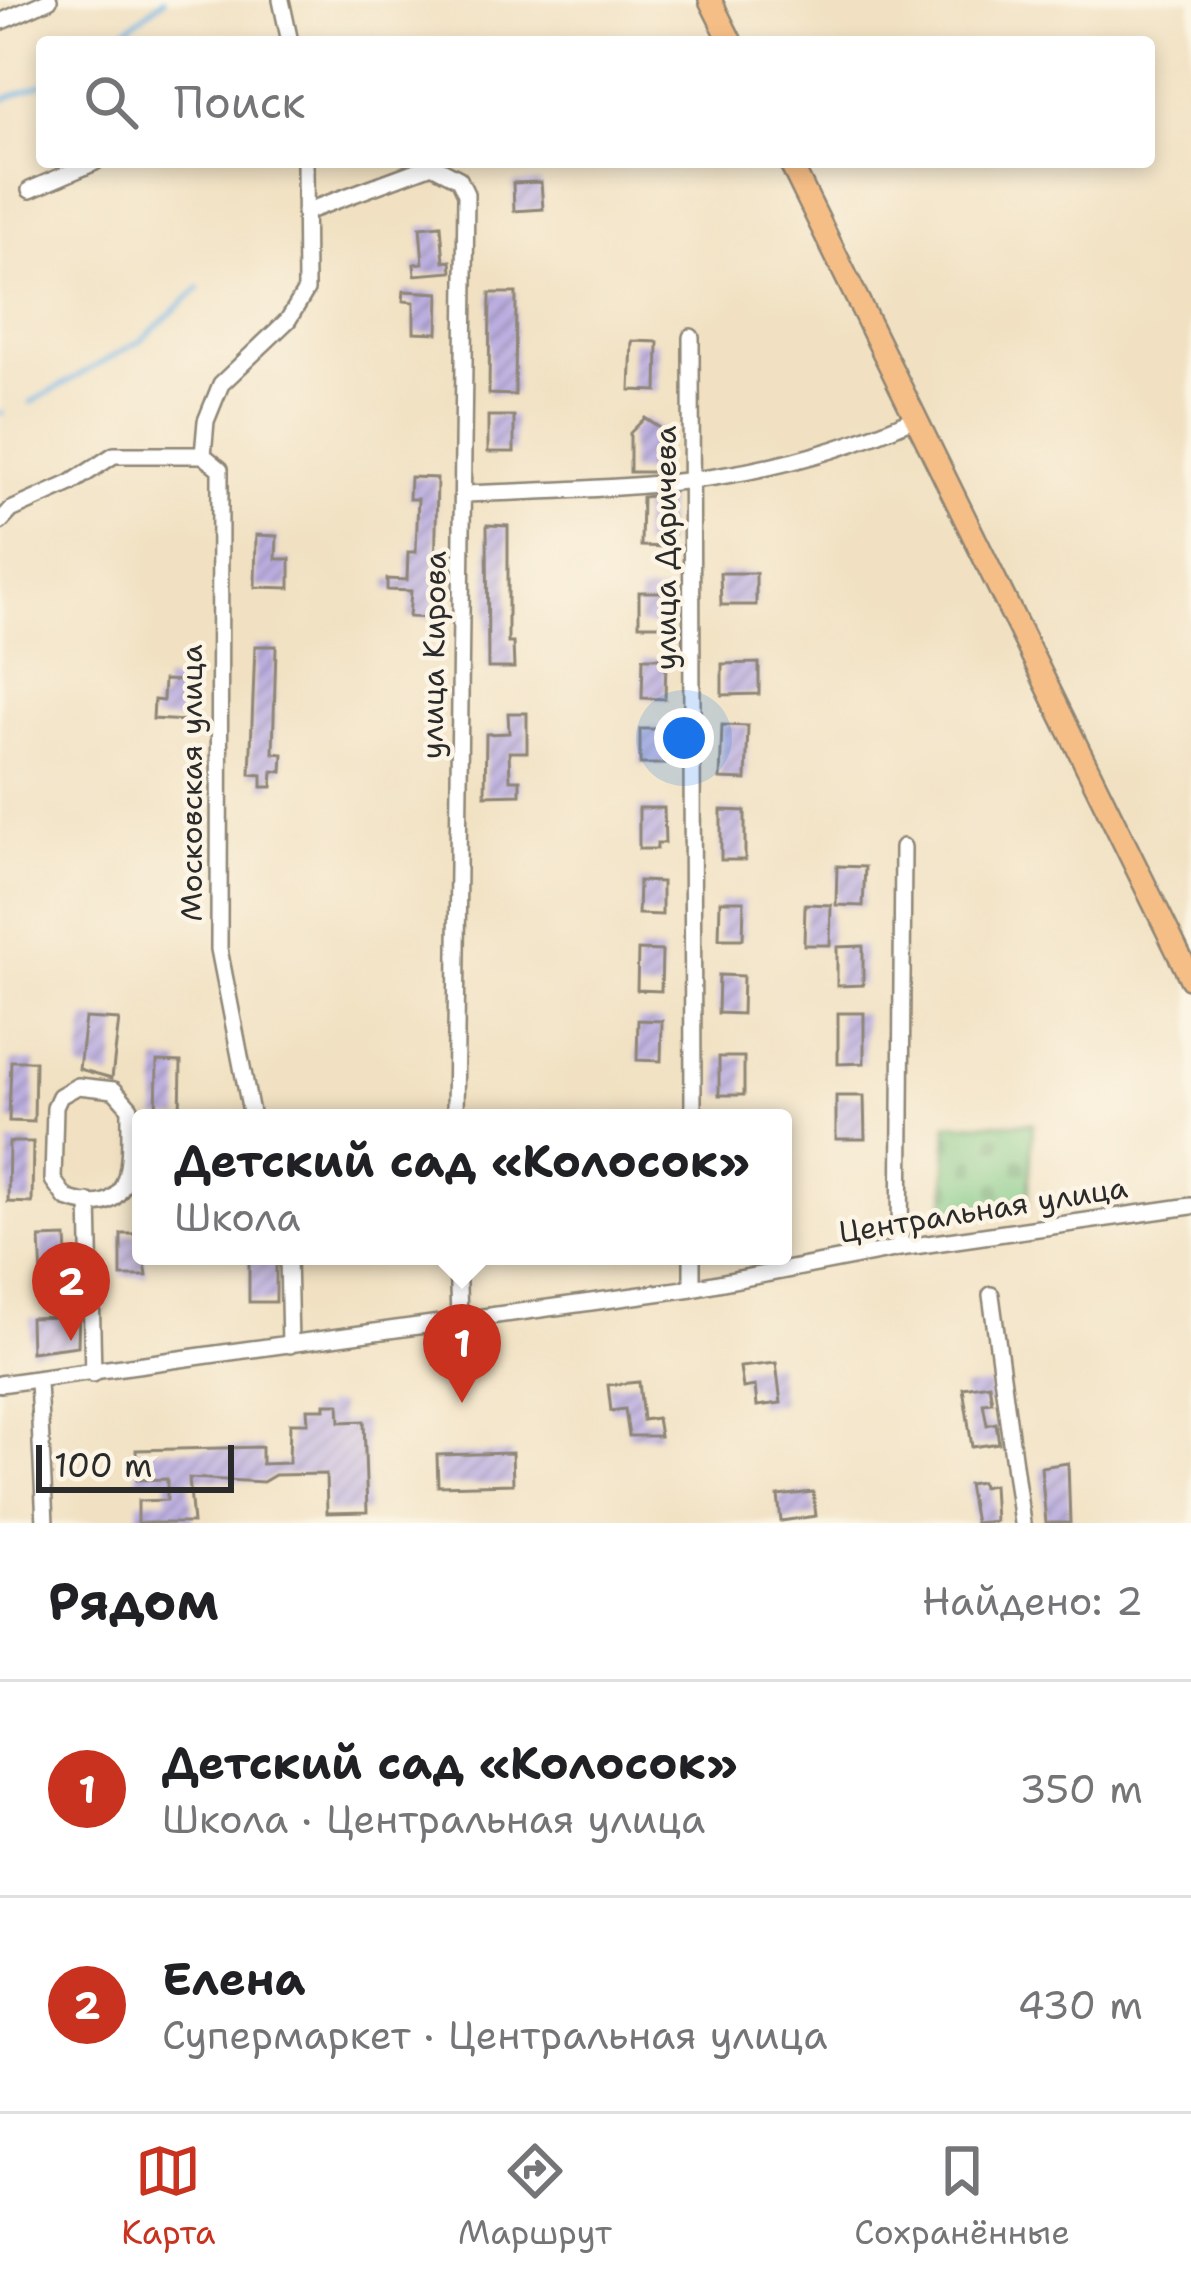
<!DOCTYPE html>
<html lang="ru">
<head>
<meta charset="utf-8">
<style>
  body { margin:0; font-family:"Shantell Sans",sans-serif; background:#f6f6f6; color:#202124 }
  .scale { position:absolute; left:36px; bottom:30px; width:198px; box-sizing:border-box; padding-left:12px; border:6px solid #2b2b2b; border-top:0; font-size:33px; line-height:42px; white-space:nowrap; color:#2b2b2b; -webkit-text-stroke:9px #fcf5e5; paint-order:stroke }
  .you { position:absolute; left:684px; top:738px; width:42px; height:42px; margin:-30px; border:9px solid #fff; border-radius:50%; background:#1a73e8; box-shadow:0 0 0 18px #1a73e833 }
  .badge { display:grid; place-items:center; width:78px; height:78px; border-radius:50%; background:#c8321e; color:#fff; font-size:39px; font-weight:700 }
  .pin { position:absolute; translate:-50% -99px; filter:drop-shadow(0 3px 6px #0008) }
  .pin::after { content:''; position:absolute; top:63px; width:42px; height:36px; background:inherit; clip-path:polygon(0 0,100% 0,50% 100%) }
  .popup { position:absolute; left:132px; top:1109px; width:660px; height:156px; box-sizing:border-box; display:grid; place-content:center; border-radius:12px; background:#fff; filter:drop-shadow(0 3px 9px #0005); font-size:39px; white-space:nowrap; color:#757577 }
  .popup b { font-size:45px; color:#202124 }
  .popup::after { content:''; position:absolute; left:50%; top:100%; margin-left:-24px; border:24px solid transparent; border-top-color:#fff }
  .list { margin:0; padding:0; list-style:none }
  h2 { display:flex; justify-content:space-between; align-items:center; height:156px; margin:0; padding:0 48px; font-size:51px }
  h2 small { font-size:39px; font-weight:400; color:#757577 }
  .list li { display:grid; grid-template-columns:78px 1fr auto; gap:36px; align-items:center; box-sizing:border-box; height:216px; padding:0 48px; border-top:3px solid #e0e0e0 }
  .list b { display:block; font-size:45px; white-space:nowrap }
  .list p { margin:0; font-size:39px; white-space:nowrap; color:#757577 }
  .list em { font-size:39px; font-style:normal; color:#757577 }
  .icon { flex:none; width:66px; height:66px; fill:none; stroke:currentColor; stroke-width:2; stroke-linecap:round; stroke-linejoin:round }
  .map { position:relative; flex:none; width:1191px; height:1523px; overflow:hidden }
  .search { position:absolute; background:#fff; box-shadow:0 6px 18px #0003; left:36px; right:36px; top:36px; height:132px; display:flex; align-items:center; gap:30px; box-sizing:border-box; padding:0 42px; border-radius:12px; color:#757577; font-size:45px }
  .sheet { height:588px; background:#fff }
  nav { display:flex; justify-content:space-around; align-items:center; box-sizing:border-box; height:168px; border-top:3px solid #e0e0e0; background:#fff; font-size:33px; color:#757577 }
  nav a { display:grid; justify-items:center; gap:6px }
  nav .on { color:#c8321e }
  .map>svg:first-child { display:block }
  .cemetery { fill:url(#cemetery-stones); stroke:#557957; stroke-width:3 }
  .lines { fill:none; stroke-linecap:round; stroke-linejoin:round }
  .stream { stroke:#6eb4e5; stroke-width:4.5 }
  .building { fill:url(#building-hatch) }
  .minor-casing { stroke:#8e8676; stroke-width:20 }
  .major-casing { stroke:#8e8676; stroke-width:26 }
  .minor { stroke:#fff; stroke-width:15 }
  .major { stroke:#f6be87; stroke-width:21 }
  .labels { text-anchor:middle; stroke-width:9; stroke-linejoin:round; paint-order:stroke }
  .street-label { font-size:30px; fill:#2b2b2b; stroke:#fcf5e5 }
</style>
</head>
<body>
<div class="map">
<svg width="1191" height="1523" viewBox="0 0 1191 1523">
  <defs>
    <pattern id="cemetery-stones" width="16" height="16" patternUnits="userSpaceOnUse" patternTransform="scale(3)"><rect width="16" height="16" fill="#7fc783"/><path d="M2 7V4a2 2 0 0 1 4 0v3zM10 15v-3a2 2 0 0 1 4 0v3z" fill="#68a26b"/></pattern>
    <pattern id="building-hatch" width="6" height="6" patternUnits="userSpaceOnUse" patternTransform="scale(3)"><rect width="6" height="6" fill="#bbaee0"/><path d="M-1 1l2-2M0 6l6-6M5 7l2-2" fill="none" stroke="#988eb6"/></pattern>
  </defs>
  <rect width="100%" height="100%" fill="#fcf5e5"/>
  <filter id="ink" filterUnits="userSpaceOnUse"><feTurbulence type="fractalNoise" baseFrequency=".00833" numOctaves="2"/><feDisplacementMap in="SourceGraphic" scale="24" xChannelSelector="R" yChannelSelector="G"/><feConvolveMatrix kernelMatrix="1 2 1 2 8 2 1 2 1" color-interpolation-filters="sRGB"/></filter>
  <filter id="wash" filterUnits="userSpaceOnUse"><feTurbulence type="fractalNoise" baseFrequency=".004" numOctaves="4" result="noise"/><feDisplacementMap in="SourceGraphic" scale="48" xChannelSelector="R" yChannelSelector="G"/><feGaussianBlur stdDeviation="2.7" result="paint"/><feColorMatrix in="noise" values="0 0 0 0 0 0 0 0 0 0 0 0 0 0 0 0 0 1.4 0 .05"/><feComposite in="paint" operator="in"/></filter>
  <g filter="url(#wash)">
    <rect width="100%" height="100%" fill="#f1e1c2"/>
    <path class="cemetery" d="M 1033,1123 L 1028,1207 L 945,1215 L 947,1124 Z"/>
    <g class="lines">
      <path class="stream" d="M 109,42 L 164,0
        M 0,101 L 42,84
        M 30,403 L 140,341 L 199,288
        M 0,413 L 2,413"/>
    </g>
    <g id="blocks">
      <path class="building" d="M 541,182 L 543,209 L 514,211 L 513,183 Z
        M 441,225 L 444,262 L 451,261 L 452,272 L 415,275 L 414,264 L 423,263 L 420,227 Z
        M 404,291 L 439,293 L 438,333 L 414,332 L 414,302 L 403,301 Z
        M 490,293 L 516,293 L 515,395 L 489,394 Z
        M 632,341 L 658,342 L 657,391 L 630,390 Z
        M 488,416 L 514,416 L 514,452 L 488,452 Z
        M 645,418 L 666,432 L 656,446 L 656,467 L 651,472 L 630,472 L 630,433 Z
        M 410,477 L 437,478 L 435,581 L 445,581 L 445,592 L 434,592 L 433,618 L 409,617 L 411,591 L 387,590 L 387,579 L 407,580 L 408,552 L 416,552 L 418,499 L 409,499 Z
        M 663,495 L 668,495 L 666,547 L 641,546 L 642,497 Z
        M 487,525 L 508,526 L 508,643 L 513,643 L 514,668 L 488,668 Z
        M 256,535 L 277,536 L 276,559 L 290,559 L 290,588 L 255,587 Z
        M 720,573 L 756,573 L 756,605 L 721,605 Z
        M 639,592 L 667,592 L 667,625 L 639,625 Z
        M 255,646 L 276,646 L 273,753 L 283,754 L 282,772 L 273,771 L 272,787 L 262,787 L 262,775 L 250,774 Z
        M 643,658 L 666,658 L 665,699 L 642,698 Z
        M 759,663 L 759,694 L 722,695 L 722,664 Z
        M 164,680 L 188,681 L 185,721 L 153,719 L 154,700 L 163,701 Z
        M 508,713 L 527,713 L 527,752 L 509,752 L 510,780 L 520,780 L 520,794 L 485,795 L 486,734 L 509,733 Z
        M 722,725 L 748,726 L 746,780 L 720,779 Z
        M 640,729 L 666,729 L 665,764 L 640,764 Z
        M 639,808 L 664,808 L 665,843 L 657,843 L 657,849 L 639,849 Z
        M 721,810 L 745,811 L 745,860 L 721,860 Z
        M 837,866 L 865,867 L 863,906 L 836,905 Z
        M 639,881 L 662,882 L 662,915 L 638,914 Z
        M 720,901 L 744,901 L 743,939 L 719,939 Z
        M 805,904 L 831,905 L 830,945 L 804,945 Z
        M 863,946 L 863,985 L 837,986 L 837,947 Z
        M 638,950 L 662,951 L 661,991 L 637,990 Z
        M 719,975 L 743,976 L 742,1014 L 718,1013 Z
        M 838,1013 L 864,1013 L 864,1063 L 838,1064 Z
        M 85,1018 L 119,1020 L 112,1078 L 79,1069 Z
        M 638,1020 L 662,1021 L 661,1061 L 637,1060 Z
        M 719,1057 L 744,1057 L 744,1095 L 719,1095 Z
        M 11,1061 L 35,1061 L 34,1122 L 9,1121 Z
        M 157,1061 L 181,1062 L 180,1118 L 156,1118 Z
        M 836,1096 L 864,1096 L 865,1139 L 836,1139 Z
        M 9,1142 L 33,1142 L 32,1203 L 8,1202 Z
        M 121,1234 L 141,1234 L 147,1276 L 121,1276 Z
        M 66,1237 L 68,1277 L 42,1278 L 40,1238 Z
        M 249,1256 L 276,1256 L 276,1302 L 249,1302 Z
        M 70,1306 L 79,1306 L 78,1346 L 31,1352 L 30,1318 L 63,1317 L 71,1313 Z
        M 776,1363 L 781,1403 L 757,1406 L 755,1386 L 743,1388 L 740,1367 Z
        M 639,1382 L 643,1420 L 657,1418 L 660,1436 L 629,1436 L 625,1409 L 611,1411 L 608,1385 Z
        M 989,1384 L 992,1402 L 983,1403 L 987,1425 L 996,1423 L 999,1443 L 972,1447 L 963,1388 Z
        M 325,1404 L 339,1404 L 340,1422 L 364,1421 L 367,1512 L 327,1513 L 326,1474 L 275,1475 L 263,1482 L 189,1478 L 193,1523 L 138,1523 L 138,1501 L 167,1500 L 167,1479 L 137,1480 L 136,1450 L 262,1447 L 262,1464 L 289,1463 L 290,1423 L 308,1423 L 307,1409 L 325,1409 Z
        M 512,1453 L 513,1484 L 438,1486 L 437,1455 Z
        M 1068,1463 L 1070,1523 L 1046,1523 L 1041,1467 Z
        M 981,1482 L 982,1487 L 993,1485 L 995,1521 L 975,1523 L 968,1484 Z
        M 813,1492 L 816,1516 L 781,1521 L 778,1496 Z"/>
    </g>
  </g>
  <g filter="url(#ink)">
    <use href="#blocks" fill-opacity="0" stroke="#8e8676" stroke-width="3"/>
    <g class="lines">
      <g class="minor-casing">
        <path id="minor" d="M 281,0 L 290,42
          M 0,22 L 49,0
          M 30,190 L 95,162
          M 305,212 L 432,165 L 459,179 L 466,194 L 455,1118
          M 691,337 L 693,1118
          M 203,455 L 206,421 L 221,384 L 288,320 L 306,290 L 305,162
          M 463,494 C 629,487 760,489 915,418
          M 0,522 L 11,510 L 71,483 L 114,455 L 203,455 L 220,469 L 219,949 L 252,1118
          M 78,1086 L 114,1090 L 130,1108 C 129,1154 139,1224 66,1198 L 53,1180 L 55,1107 L 60,1096 Z
          M 89,1202 L 93,1374
          M 900,1248 L 903,847
          M 288,1256 L 290,1345
          M 457,1256 L 459,1318
          M 692,1288 L 692,1256
          M 991,1295 L 1022,1523
          M 38,1382 L 45,1523
          M 0,1384 L 692,1288 L 900,1248 L 1191,1206"/>
      </g>
      <g class="major-casing">
        <path id="major" d="M 710,0 L 731,42
          M 790,162 L 1191,979"/>
      </g>
      <use href="#minor" class="minor"/>
      <use href="#major" class="major"/>
    </g>
  </g>
  <g class="labels">
    <g class="street-label">
      <text transform="translate(666 548) rotate(-90)" y="10">улица Даричева</text>
      <text transform="translate(434 655) rotate(-89)" y="10">улица Кирова</text>
      <text transform="translate(192 783) rotate(-90)" y="10">Московская улица</text>
      <text transform="translate(983 1210) rotate(-9)" y="10">Центральная улица</text>
    </g>
  </g>
</svg>
<div class="scale">100 m</div>
<div class="you"></div>
<div class="pin badge" style="left:462px;top:1403px">1</div>
<div class="popup"><b>Детский сад «Колосок»</b>Школа</div>
<div class="pin badge" style="left:71px;top:1341px">2</div>
<div class="search"><svg class="icon" aria-label="search" viewBox="0 0 24 24"><circle cx="10" cy="10" r="6"/><path d="M15 15l6 6"/></svg>Поиск</div>
</div>
<section class="sheet">
<h2>Рядом<small>Найдено: 2</small></h2>
<ul class="list">
<li><span class="badge">1</span><div><b>Детский сад «Колосок»</b><p>Школа · Центральная улица</p></div><em>350 m</em></li>
<li><span class="badge">2</span><div><b>Елена</b><p>Супермаркет · Центральная улица</p></div><em>430 m</em></li>
</ul>
</section>
<nav>
<a class="on"><svg class="icon" aria-label="map" viewBox="0 0 24 24"><path d="M3 6l6-2 6 2 6-2v14l-6 2-6-2-6 2zM9 4v14M15 6v14"/></svg>Карта</a>
<a><svg class="icon" aria-label="directions" viewBox="0 0 24 24"><path d="M12 3l9 9-9 9-9-9zM9 14v-3h6M13 9l2 2-2 2"/></svg>Маршрут</a>
<a><svg class="icon" aria-label="saved" viewBox="0 0 24 24"><path d="M7 4h10v16l-5-4-5 4z"/></svg>Сохранённые</a>
</nav>
</body>
</html>
